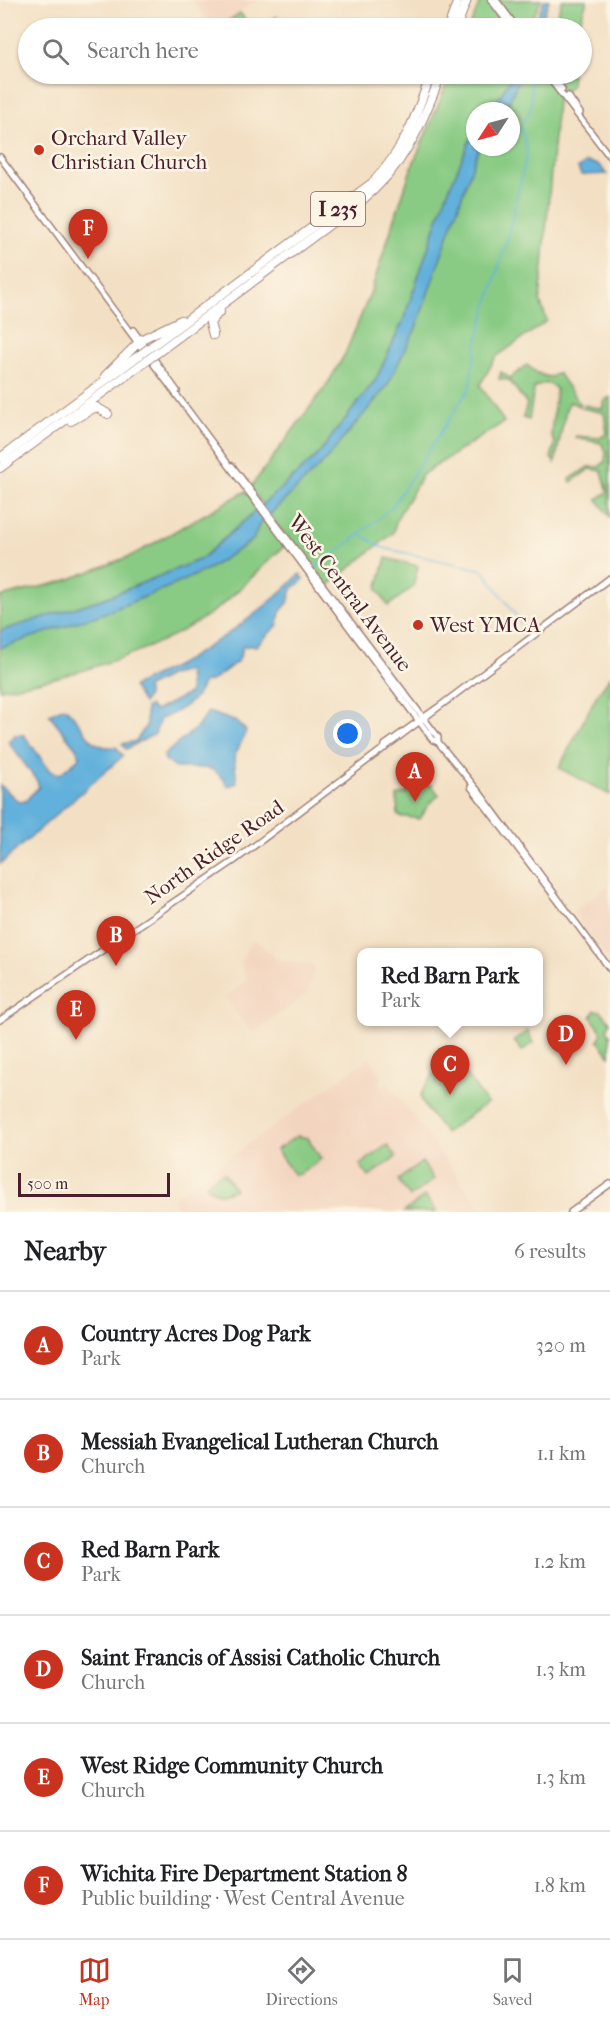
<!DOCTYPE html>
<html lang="en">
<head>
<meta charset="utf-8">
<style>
  body { margin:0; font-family:"IM FELL French Canon",serif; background:#f6f6f6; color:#202124 }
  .compass { position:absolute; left:466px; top:102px; width:54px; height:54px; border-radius:50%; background:#fff; box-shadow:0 2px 4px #0004; rotate:234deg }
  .scale { position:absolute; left:18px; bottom:15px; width:152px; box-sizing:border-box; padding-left:6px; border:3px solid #4a1f2b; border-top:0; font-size:16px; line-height:21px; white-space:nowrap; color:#4a1f2b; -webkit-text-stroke:4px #fcf5e5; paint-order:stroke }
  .you { position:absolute; left:348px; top:734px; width:21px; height:21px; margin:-15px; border:4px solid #fff; border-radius:50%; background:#1a73e8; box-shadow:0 0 0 9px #1a73e833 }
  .badge { display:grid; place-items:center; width:39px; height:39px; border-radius:50%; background:#c8321e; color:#fff; font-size:20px; font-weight:700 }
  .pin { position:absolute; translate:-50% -50px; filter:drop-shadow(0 2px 3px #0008) }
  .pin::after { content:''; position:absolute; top:32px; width:21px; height:18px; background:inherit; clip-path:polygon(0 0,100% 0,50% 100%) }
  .popup { position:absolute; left:357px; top:948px; width:186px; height:78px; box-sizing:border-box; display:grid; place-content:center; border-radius:12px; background:#fff; filter:drop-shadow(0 2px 4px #0005); font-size:20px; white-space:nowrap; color:#757577 }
  .popup b { font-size:22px; color:#202124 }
  .popup::after { content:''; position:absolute; left:50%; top:100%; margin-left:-12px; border:12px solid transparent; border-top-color:#fff }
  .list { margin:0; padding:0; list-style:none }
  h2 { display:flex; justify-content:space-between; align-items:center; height:78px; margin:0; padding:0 24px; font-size:26px }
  h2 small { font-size:20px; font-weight:400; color:#757577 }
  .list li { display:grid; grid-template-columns:39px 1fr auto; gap:18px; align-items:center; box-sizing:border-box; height:108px; padding:0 24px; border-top:2px solid #e0e0e0 }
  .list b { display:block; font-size:22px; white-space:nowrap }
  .list p { margin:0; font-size:20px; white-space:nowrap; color:#757577 }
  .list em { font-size:20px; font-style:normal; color:#757577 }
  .icon { flex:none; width:33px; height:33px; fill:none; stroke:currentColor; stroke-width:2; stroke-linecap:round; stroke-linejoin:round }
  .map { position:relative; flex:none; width:610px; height:1212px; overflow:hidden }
  .search { position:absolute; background:#fff; box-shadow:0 2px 4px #0004; left:18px; right:18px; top:18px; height:66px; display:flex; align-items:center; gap:15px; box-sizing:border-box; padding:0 21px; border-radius:33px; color:#757577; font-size:22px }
  .sheet { height:726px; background:#fff }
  nav { display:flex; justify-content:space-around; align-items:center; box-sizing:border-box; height:84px; border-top:2px solid #e0e0e0; background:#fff; font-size:16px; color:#757577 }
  nav a { display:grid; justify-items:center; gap:3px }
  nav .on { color:#c8321e }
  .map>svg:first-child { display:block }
  .built { fill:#f3d4be }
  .green { fill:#89cb84; stroke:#6a7558; stroke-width:1.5; fill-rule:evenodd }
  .water { fill:#62b1dc; stroke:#566884; stroke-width:1.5 }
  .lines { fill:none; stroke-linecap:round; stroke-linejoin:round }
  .stream { stroke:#62b1dc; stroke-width:1.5 }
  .secondary-casing { stroke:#9e8078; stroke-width:8 }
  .highway-casing { stroke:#9e8078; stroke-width:10 }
  .secondary { stroke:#fff; stroke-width:5 }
  .highway { stroke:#fff; stroke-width:8 }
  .highway-bridge-casing { stroke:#9e8078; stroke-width:10; stroke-linecap:butt }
  .highway-bridge { stroke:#fff; stroke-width:8 }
  .poi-dot { fill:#c8321e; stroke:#fcf5e5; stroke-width:2 }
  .labels { text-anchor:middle; stroke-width:5; stroke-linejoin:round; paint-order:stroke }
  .shield { fill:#fcf5e5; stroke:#7f5f63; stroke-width:1.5 }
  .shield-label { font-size:20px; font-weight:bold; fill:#4a1f2b }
  .poi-label { font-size:21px; fill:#4a1f2b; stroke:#fcf5e5; text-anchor:start }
  .street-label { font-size:21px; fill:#4a1f2b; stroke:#fcf5e5 }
</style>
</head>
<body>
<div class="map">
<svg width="610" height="1212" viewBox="0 0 610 1212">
  <rect width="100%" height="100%" fill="#fcf5e5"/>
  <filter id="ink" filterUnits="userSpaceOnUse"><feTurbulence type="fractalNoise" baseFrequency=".0167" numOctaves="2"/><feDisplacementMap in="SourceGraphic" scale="12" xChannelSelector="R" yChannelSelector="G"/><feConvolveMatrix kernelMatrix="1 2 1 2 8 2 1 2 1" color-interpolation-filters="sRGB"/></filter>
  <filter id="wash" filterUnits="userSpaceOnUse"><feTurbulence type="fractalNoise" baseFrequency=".008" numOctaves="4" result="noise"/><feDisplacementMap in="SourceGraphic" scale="24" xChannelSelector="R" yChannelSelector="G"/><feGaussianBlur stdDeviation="1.35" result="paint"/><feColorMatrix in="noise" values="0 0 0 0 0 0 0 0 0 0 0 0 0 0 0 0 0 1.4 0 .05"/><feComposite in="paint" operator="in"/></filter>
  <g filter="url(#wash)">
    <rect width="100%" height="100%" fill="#f3e0c4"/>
    <path class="built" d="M 192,0 L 257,0 L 218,28 L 213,28 Z
      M 610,884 L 610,963 L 573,912 Z
      M 255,940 L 277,959 L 315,967 L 307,994 L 254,1032 L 248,1028 L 225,997 L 247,980 L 240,962 L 248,946 Z
      M 369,1058 L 383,1077 L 378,1081 L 382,1087 L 388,1083 L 484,1212 L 181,1212 L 173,1201 L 174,1197 Z"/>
    <path class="green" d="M 481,0 L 491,0 L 512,28 L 469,28 Z
      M 494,0 L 541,0 L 528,28 L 517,28 Z
      M 562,0 L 587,0 L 578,28 L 553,28 Z
      M 240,13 L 252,28 L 218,28 Z
      M 277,17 L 285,28 L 261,28 L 276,17 Z
      M 451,74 L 546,74 L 558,90 L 540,301 L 547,321 L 496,357 L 480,385 L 504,422 L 423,474 L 397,518 L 393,533 L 325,588 L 250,488 L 328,383 L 345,354 L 370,294 L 411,169 ZM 475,111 L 511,111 L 511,147 L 475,147 Z
      M 550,74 L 572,74 L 571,85 L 564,92 Z
      M 527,365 C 535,372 540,376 551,377 L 558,373 L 580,404 L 579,406 L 570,402 L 566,409 L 555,463 L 551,458 L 555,443 L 551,435 L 556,389 C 549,381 543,383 534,388 L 529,420 L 523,418 L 527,404 L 509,380 L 499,379 L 501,372 L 510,378 Z
      M 610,397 L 610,517 L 597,499 L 608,492 L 602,471 L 590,469 L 571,482 L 570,479 L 588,467 L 598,467 L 605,462 L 606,451 L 601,443 L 575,438 L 576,436 L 600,438 L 607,433 L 604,413 L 582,408 L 585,405 L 603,409 L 603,402 Z
      M 246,491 L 286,545 C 260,567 238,594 211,613 C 155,652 67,679 0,689 L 0,597 L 65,581 L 133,555 Z
      M 386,558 L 418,566 L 413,587 L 388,606 L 377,589 Z
      M 610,677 L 610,795 L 559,768 L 597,695 Z
      M 425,783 L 428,786 L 431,784 L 439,795 L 428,805 L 420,819 L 398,816 L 397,796 L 420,788 Z
      M 595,1010 L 601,1011 L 610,1022 L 607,1030 L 610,1035 L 610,1056 L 598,1041 L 602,1032 L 591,1017 Z
      M 528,1031 L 533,1043 L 522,1051 L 514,1041 Z
      M 444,1057 L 461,1068 L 487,1103 L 445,1133 C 409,1086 418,1104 444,1057 Z
      M 297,1136 L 308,1138 L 321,1159 L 300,1174 L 294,1175 L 276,1150 Z
      M 387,1145 L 396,1157 L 369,1177 L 360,1165 Z
      M 422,1162 L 434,1179 L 410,1197 L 398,1180 Z
      M 221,1173 L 224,1173 L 235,1189 L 221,1194 L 211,1190 L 206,1184 Z
      M 425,1196 L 437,1212 L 404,1212 Z"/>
    <path class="water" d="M 544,0 L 549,0 L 539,28 L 533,28 Z
      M 513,74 L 521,74 L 505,111 L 491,111 Z
      M 475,128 L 475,147 L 479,147 L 416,328 L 387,386 L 324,462 L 259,525 L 253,540 L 210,568 L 176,584 L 110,611 L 0,648 L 0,631 L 105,598 L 201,559 L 316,457 L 376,379 L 403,321 L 446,196 Z
      M 587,162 L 599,165 L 607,174 L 581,175 L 578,168 Z
      M 300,574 L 304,579 L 292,589 L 288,603 L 280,612 L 278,625 L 256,646 L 243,646 L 239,660 L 213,680 L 203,683 C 198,701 177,713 160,719 L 155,734 L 126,749 L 122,744 L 136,741 L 146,726 L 146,708 L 149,706 L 155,711 L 190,693 L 188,671 L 171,675 L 147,687 L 147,697 L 143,703 L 133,687 C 146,678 160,674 174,667 C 220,641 263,612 300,574 Z
      M 64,707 C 86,722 84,750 116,747 L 123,756 L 0,864 L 0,785 L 19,802 L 25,801 L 39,787 L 37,781 L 8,741 L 15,735 L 24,735 L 50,771 L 60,774 L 80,757 L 76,748 L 49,714 Z
      M 208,712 L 237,722 L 246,731 L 234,758 L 237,783 L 228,786 C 214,761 200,769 176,768 L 165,760 L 164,755 L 197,727 Z"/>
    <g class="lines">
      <path class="stream" d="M 360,534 L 383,548 L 483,570 L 528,632
        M 314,568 L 333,556 L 392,507 L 469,389 L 477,341 L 507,239 L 527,153 L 521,126 L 531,108 L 531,74"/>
    </g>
  </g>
  <g filter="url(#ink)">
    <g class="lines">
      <g class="secondary-casing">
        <path id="secondary" d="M 491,0 L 512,28
          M 496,0 L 517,28
          M 546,74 L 610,157
          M 550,74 L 562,89
          M 568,96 L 580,113
          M 0,157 C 145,351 287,546 433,740 L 438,742
          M 133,330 L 177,391
          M 232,466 L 425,720 L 438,737 L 438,742 L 479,792 L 610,969
          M 385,748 L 385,745 L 451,698
          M 471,787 L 565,910
          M 0,1020 L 234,861 L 610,578
          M 571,1212 L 610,1184"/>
      </g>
      <g class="highway-casing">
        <path id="highway" d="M 448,28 L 458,0
          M 456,28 L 467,0
          M 213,335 L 210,323 L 220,311
          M 152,346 L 372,183 C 403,152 417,114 431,74
          M 157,353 L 360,202 C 404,167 422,125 441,74
          M 105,376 L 142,339 L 181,320
          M 71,421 L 96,407 L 108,414
          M 0,458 L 141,354
          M 0,468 L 146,361"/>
      </g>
      <use href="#secondary" class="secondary"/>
      <use href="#highway" class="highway"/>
      <g class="highway-bridge-casing">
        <path id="highway-bridge" d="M 141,354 L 152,346
          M 146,361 L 157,353"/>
      </g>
      <use href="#highway-bridge" class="highway-bridge"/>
    </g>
  </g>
  <g class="poi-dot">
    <circle cx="39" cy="150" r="6"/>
    <circle cx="418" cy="625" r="6"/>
  </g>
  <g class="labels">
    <rect class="shield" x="311" y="192" width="54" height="34" rx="4.5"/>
    <g class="shield-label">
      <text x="338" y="216">I 235</text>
    </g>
    <g class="poi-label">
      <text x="51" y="145">Orchard Valley<tspan x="51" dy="24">Christian Church</tspan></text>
      <text x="430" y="632">West YMCA</text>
    </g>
    <g class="street-label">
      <text transform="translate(350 593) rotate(53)" y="7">West Central Avenue</text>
      <text transform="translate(214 852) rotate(-35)" y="7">North Ridge Road</text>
    </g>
  </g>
</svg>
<svg class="compass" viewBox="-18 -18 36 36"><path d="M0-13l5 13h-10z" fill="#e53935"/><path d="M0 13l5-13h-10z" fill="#757577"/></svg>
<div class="scale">500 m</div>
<div class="you"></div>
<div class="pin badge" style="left:415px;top:802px">A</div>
<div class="pin badge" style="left:116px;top:966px">B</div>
<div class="pin badge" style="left:450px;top:1095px">C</div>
<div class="popup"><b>Red Barn Park</b>Park</div>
<div class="pin badge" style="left:566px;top:1065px">D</div>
<div class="pin badge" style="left:76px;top:1040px">E</div>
<div class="pin badge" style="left:88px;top:259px">F</div>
<div class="search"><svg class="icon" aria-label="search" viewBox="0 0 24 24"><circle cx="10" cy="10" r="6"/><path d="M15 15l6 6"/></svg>Search here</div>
</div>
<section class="sheet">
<h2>Nearby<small>6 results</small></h2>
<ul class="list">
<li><span class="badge">A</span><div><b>Country Acres Dog Park</b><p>Park</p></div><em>320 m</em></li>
<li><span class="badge">B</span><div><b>Messiah Evangelical Lutheran Church</b><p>Church</p></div><em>1.1 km</em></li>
<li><span class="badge">C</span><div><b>Red Barn Park</b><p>Park</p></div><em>1.2 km</em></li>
<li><span class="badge">D</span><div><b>Saint Francis of Assisi Catholic Church</b><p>Church</p></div><em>1.3 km</em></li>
<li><span class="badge">E</span><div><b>West Ridge Community Church</b><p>Church</p></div><em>1.3 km</em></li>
<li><span class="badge">F</span><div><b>Wichita Fire Department Station 8</b><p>Public building · West Central Avenue</p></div><em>1.8 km</em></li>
</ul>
</section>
<nav>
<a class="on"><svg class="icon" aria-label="map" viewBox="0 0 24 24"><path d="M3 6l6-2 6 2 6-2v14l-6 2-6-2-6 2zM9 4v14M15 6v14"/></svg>Map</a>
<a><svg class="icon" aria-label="directions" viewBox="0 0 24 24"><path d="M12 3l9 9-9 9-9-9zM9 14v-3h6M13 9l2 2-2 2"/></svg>Directions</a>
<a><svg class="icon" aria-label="saved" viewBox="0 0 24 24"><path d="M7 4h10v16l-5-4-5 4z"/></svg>Saved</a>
</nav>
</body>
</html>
